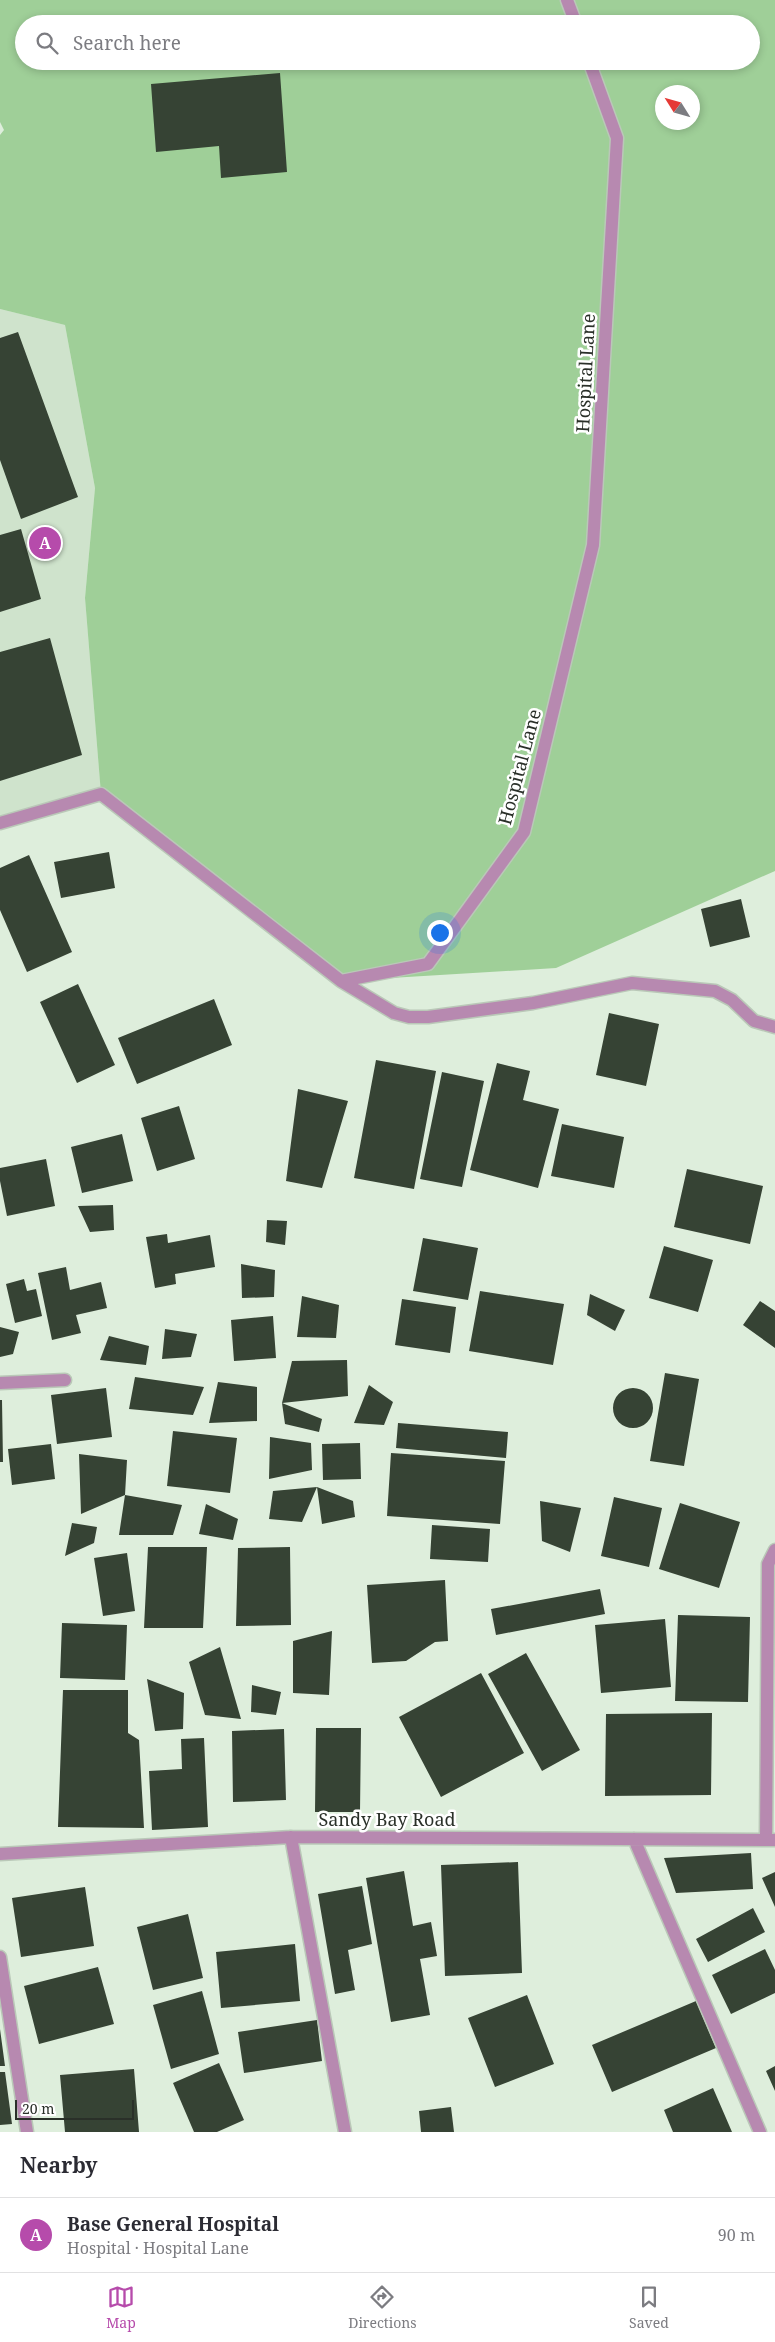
<!DOCTYPE html>
<html lang="en">
<head>
<meta charset="utf-8">
<style>
  body { margin:0; font-family:"Noto Serif",serif; background:#f7f7f7; color:#2b2b33 }
  .compass { position:absolute; left:655px; top:85px; width:45px; height:45px; border-radius:50%; background:#fff; box-shadow:0 2px 8px #0003; rotate:307deg }
  .scale { position:absolute; left:15px; bottom:12px; width:119px; box-sizing:border-box; padding-left:5px; border:2px solid #2a3029; border-top:0; font-size:14px; line-height:18px; white-space:nowrap; color:#2a3029; -webkit-text-stroke:4px #fff; paint-order:stroke }
  .you { position:absolute; left:439px; top:932px; width:18px; height:18px; margin:-12px; border:4px solid #fff; border-radius:50%; background:#1a73e8; box-shadow:0 0 0 8px #1a73e833 }
  .badge { display:grid; place-items:center; width:32px; height:32px; border-radius:50%; background:#b64bab; color:#fff; font-size:16px; font-weight:700 }
  .pin { position:absolute; translate:-50% -50%; border:2px solid #fff; box-shadow:0 1px 5px #0006 }
  .list { margin:0; padding:0; list-style:none }
  h2 { display:flex; justify-content:space-between; align-items:center; height:65px; margin:0; padding:0 20px; font-size:21px }
  h2 small { font-size:16px; font-weight:400; color:#7c7c81 }
  .list li { display:grid; grid-template-columns:32px 1fr auto; gap:15px; align-items:center; box-sizing:border-box; height:75px; padding:0 20px; border-top:1px solid #e1e1e2 }
  .list b { display:block; font-size:19px; white-space:nowrap }
  .list p { margin:0; font-size:16px; white-space:nowrap; color:#7c7c81 }
  .list em { font-size:16px; font-style:normal; color:#7c7c81 }
  .icon { flex:none; width:28px; height:28px; fill:none; stroke:currentColor; stroke-width:2; stroke-linecap:round; stroke-linejoin:round }
  .map { position:relative; flex:none; width:775px; height:2132px; overflow:hidden }
  .search { position:absolute; background:#fff; box-shadow:0 2px 8px #0003; left:15px; right:15px; top:15px; height:55px; display:flex; align-items:center; gap:12px; box-sizing:border-box; padding:0 18px; border-radius:28px; color:#7c7c81; font-size:19px }
  .sheet { height:140px; background:#fff }
  nav { display:flex; justify-content:space-around; align-items:center; box-sizing:border-box; height:70px; border-top:1px solid #e1e1e2; background:#fff; font-size:14px; color:#7c7c81 }
  nav a { display:grid; justify-items:center; gap:2px }
  nav .on { color:#b64bab }
  .map>svg:first-child { display:block }
  .built { fill:#cfe3cc }
  .green { fill:#9fcf98; fill-rule:evenodd }
  .building { fill:#364334 }
  .lines { fill:none; stroke-linecap:round; stroke-linejoin:round }
  .lane-casing { stroke:#bac8b8; stroke-width:15 }
  .street-casing { stroke:#bac8b8; stroke-width:15 }
  .lane { stroke:#b789b0; stroke-width:12 }
  .street { stroke:#b789b0; stroke-width:12 }
  .labels { text-anchor:middle; stroke-width:5; stroke-linejoin:round; paint-order:stroke }
  .street-label { font-size:18px; fill:#2a3029; stroke:#fff }
</style>
</head>
<body>
<div class="map">
<svg width="775" height="2132" viewBox="0 0 775 2132">
  <rect width="100%" height="100%" fill="#deeedc"/>
  <path class="built" d="M 0,309 L 65,325 L 95,488 L 85,598 L 101,794 L 0,823 Z"/>
  <path class="green" d="M 0,0 L 775,0 L 775,871 L 556,968 L 341,981 L 101,794 L 85,598 L 95,488 L 65,325 L 0,309 L 0,135 L 4,130 L 0,122 ZM 24,24 L 751,24 L 751,61 L 24,61 ZM 662,92 L 692,92 L 692,122 L 662,122 Z"/>
  <path class="building" d="M 280,73 L 287,172 L 221,178 L 219,146 L 156,152 L 151,84 Z
    M 18,332 L 78,497 L 21,519 L 0,460 L 0,338 Z
    M 21,529 L 41,599 L 0,612 L 0,535 Z
    M 50,638 L 82,755 L 0,781 L 0,652 Z
    M 109,852 L 115,888 L 61,898 L 54,862 Z
    M 29,855 L 72,952 L 27,972 L 0,910 L 0,868 Z
    M 741,899 L 750,937 L 710,947 L 701,909 Z
    M 78,984 L 115,1065 L 77,1083 L 40,1002 Z
    M 214,999 L 232,1045 L 137,1084 L 118,1038 Z
    M 609,1013 L 659,1024 L 646,1086 L 596,1075 Z
    M 376,1060 L 436,1071 L 414,1189 L 354,1178 Z
    M 497,1063 L 530,1071 L 523,1100 L 559,1109 L 538,1188 L 470,1170 Z
    M 442,1072 L 484,1081 L 462,1187 L 420,1179 Z
    M 298,1089 L 348,1101 L 322,1188 L 286,1181 Z
    M 179,1106 L 195,1159 L 157,1171 L 141,1118 Z
    M 562,1124 L 624,1137 L 614,1188 L 551,1176 Z
    M 122,1134 L 133,1181 L 82,1193 L 71,1147 Z
    M 46,1159 L 55,1206 L 7,1216 L 0,1181 L 0,1168 Z
    M 687,1169 L 763,1186 L 750,1244 L 674,1227 Z
    M 113,1205 L 114,1230 L 90,1232 L 78,1206 Z
    M 267,1220 L 287,1221 L 285,1245 L 266,1242 Z
    M 167,1234 L 168,1243 L 210,1235 L 215,1267 L 175,1274 L 176,1284 L 155,1288 L 146,1237 Z
    M 423,1238 L 478,1248 L 468,1300 L 413,1291 Z
    M 664,1246 L 713,1260 L 698,1312 L 649,1298 Z
    M 241,1264 L 275,1270 L 274,1297 L 242,1298 Z
    M 66,1267 L 70,1290 L 101,1282 L 107,1308 L 76,1315 L 81,1333 L 52,1340 L 38,1273 Z
    M 24,1279 L 27,1291 L 36,1289 L 42,1316 L 15,1323 L 6,1284 Z
    M 480,1291 L 564,1304 L 553,1365 L 469,1351 Z
    M 590,1294 L 625,1310 L 615,1331 L 587,1315 Z
    M 302,1296 L 339,1305 L 336,1338 L 297,1337 Z
    M 402,1299 L 456,1307 L 450,1353 L 395,1345 Z
    M 760,1301 L 775,1311 L 775,1348 L 743,1325 Z
    M 273,1316 L 276,1358 L 234,1361 L 231,1320 Z
    M 0,1327 L 19,1332 L 13,1354 L 0,1357 Z
    M 165,1329 L 197,1334 L 191,1357 L 162,1359 Z
    M 109,1336 L 149,1346 L 146,1365 L 100,1360 Z
    M 347,1360 L 348,1396 L 282,1403 L 322,1419 L 319,1432 L 285,1424 L 282,1403 L 292,1361 Z
    M 665,1373 L 699,1379 L 684,1466 L 650,1461 Z
    M 135,1377 L 204,1387 L 193,1415 L 129,1409 Z
    M 218,1382 L 257,1387 L 257,1421 L 209,1423 Z
    M 369,1385 L 393,1402 L 384,1425 L 354,1423 Z
    M 106,1388 L 112,1437 L 57,1444 L 51,1395 Z
    M613 1408a20 20 0 1 1 40 0a20 20 0 1 1-40 0Z
    M 0,1400 L 2,1400 L 3,1462 L 0,1462 Z
    M 398,1423 L 508,1432 L 506,1458 L 396,1448 Z
    M 173,1431 L 237,1438 L 230,1493 L 167,1486 Z
    M 270,1437 L 311,1443 L 312,1470 L 269,1479 Z
    M 360,1443 L 361,1479 L 323,1480 L 322,1444 Z
    M 51,1444 L 55,1479 L 12,1485 L 8,1449 Z
    M 391,1453 L 505,1461 L 500,1524 L 387,1516 Z
    M 79,1454 L 127,1460 L 125,1495 L 81,1514 Z
    M 317,1487 L 302,1522 L 269,1519 L 273,1491 Z
    M 317,1487 L 353,1501 L 355,1517 L 322,1524 Z
    M 125,1495 L 182,1505 L 173,1535 L 119,1535 Z
    M 614,1497 L 662,1508 L 649,1567 L 601,1556 Z
    M 540,1501 L 581,1508 L 570,1552 L 542,1541 Z
    M 680,1503 L 740,1522 L 719,1588 L 659,1569 Z
    M 206,1504 L 238,1519 L 233,1540 L 199,1534 Z
    M 72,1523 L 97,1527 L 94,1543 L 65,1556 Z
    M 432,1525 L 490,1529 L 488,1562 L 430,1559 Z
    M 148,1547 L 207,1547 L 203,1628 L 144,1628 Z
    M 290,1547 L 291,1625 L 236,1626 L 238,1548 Z
    M 127,1553 L 135,1611 L 103,1616 L 94,1558 Z
    M 445,1580 L 448,1641 L 435,1642 L 406,1661 L 372,1663 L 367,1585 Z
    M 600,1589 L 605,1614 L 496,1635 L 491,1609 Z
    M 678,1615 L 750,1617 L 748,1702 L 675,1701 Z
    M 665,1619 L 671,1687 L 601,1693 L 595,1625 Z
    M 62,1623 L 127,1625 L 125,1680 L 60,1678 Z
    M 332,1631 L 329,1695 L 293,1693 L 293,1641 Z
    M 220,1647 L 241,1719 L 205,1715 L 189,1662 Z
    M 526,1653 L 580,1750 L 542,1771 L 488,1674 Z
    M 481,1673 L 524,1753 L 441,1797 L 399,1717 Z
    M 147,1679 L 184,1693 L 183,1729 L 155,1731 Z
    M 252,1685 L 281,1692 L 276,1715 L 251,1712 Z
    M 63,1690 L 128,1690 L 128,1733 L 139,1740 L 144,1828 L 58,1827 Z
    M 712,1713 L 711,1795 L 605,1796 L 606,1714 Z
    M 316,1728 L 361,1728 L 360,1812 L 315,1812 Z
    M 284,1729 L 286,1800 L 233,1802 L 232,1731 Z
    M 204,1738 L 208,1827 L 152,1830 L 149,1771 L 182,1769 L 181,1739 Z
    M 751,1853 L 753,1889 L 676,1893 L 664,1858 Z
    M 518,1862 L 522,1973 L 445,1976 L 441,1865 Z
    M 404,1871 L 413,1926 L 431,1922 L 437,1956 L 420,1959 L 430,2015 L 391,2022 L 366,1878 Z
    M 775,1872 L 775,1907 L 762,1878 Z
    M 362,1886 L 372,1944 L 348,1950 L 355,1990 L 335,1994 L 318,1894 Z
    M 85,1887 L 94,1946 L 21,1957 L 12,1898 Z
    M 753,1908 L 765,1932 L 708,1962 L 696,1939 Z
    M 188,1914 L 203,1978 L 153,1990 L 137,1927 Z
    M 295,1944 L 300,2001 L 221,2008 L 216,1952 Z
    M 765,1949 L 775,1970 L 775,1993 L 731,2014 L 712,1975 Z
    M 98,1967 L 114,2024 L 39,2044 L 24,1986 Z
    M 202,1991 L 219,2054 L 171,2069 L 153,2005 Z
    M 527,1995 L 554,2064 L 495,2087 L 468,2018 Z
    M 696,2001 L 716,2048 L 612,2092 L 592,2045 Z
    M 317,2020 L 322,2061 L 244,2073 L 238,2032 Z
    M 0,2029 L 5,2066 L 0,2066 Z
    M 219,2063 L 244,2120 L 217,2132 L 194,2132 L 173,2083 Z
    M 775,2066 L 775,2091 L 766,2071 Z
    M 134,2069 L 139,2132 L 65,2132 L 60,2075 Z
    M 0,2072 L 5,2072 L 12,2124 L 0,2125 Z
    M 713,2088 L 732,2132 L 673,2132 L 664,2110 Z
    M 451,2107 L 454,2132 L 421,2132 L 419,2111 Z"/>
  <g class="lines">
    <g class="lane-casing">
      <path id="lane" d="M 0,1383 L 65,1380"/>
    </g>
    <g class="street-casing">
      <path id="street" d="M 567,0 L 576,24
        M 0,823 L 101,794 L 341,981 L 428,964 L 524,832 L 593,545 L 617,138 L 589,61
        M 341,981 L 394,1013 L 409,1017 L 428,1017 L 533,1003 L 632,983 L 715,991 L 732,1000 L 754,1021 L 775,1027
        M 291,1837 L 345,2132
        M 634,1839 L 760,2132
        M 766,1840 L 768,1564 L 775,1550
        M 0,1854 L 291,1837 L 775,1840
        M 0,1957 L 27,2132"/>
    </g>
    <use href="#lane" class="lane"/>
    <use href="#street" class="street"/>
  </g>
  <g class="labels">
    <g class="street-label">
      <text transform="translate(586 373) rotate(-87)" y="6">Hospital Lane</text>
      <text transform="translate(520 767) rotate(-75)" y="6">Hospital Lane</text>
      <text x="387" y="1826">Sandy Bay Road</text>
    </g>
  </g>
</svg>
<svg class="compass" viewBox="-18 -18 36 36"><path d="M0-13l5 13h-10z" fill="#e53935"/><path d="M0 13l5-13h-10z" fill="#7c7c81"/></svg>
<div class="scale">20 m</div>
<div class="you"></div>
<div class="pin badge" style="left:45px;top:543px">A</div>
<div class="search"><svg class="icon" aria-label="search" viewBox="0 0 24 24"><circle cx="10" cy="10" r="6"/><path d="M15 15l6 6"/></svg>Search here</div>
</div>
<section class="sheet">
<h2>Nearby<small></small></h2>
<ul class="list">
<li><span class="badge">A</span><div><b>Base General Hospital</b><p>Hospital · Hospital Lane</p></div><em>90 m</em></li>
</ul>
</section>
<nav>
<a class="on"><svg class="icon" aria-label="map" viewBox="0 0 24 24"><path d="M3 6l6-2 6 2 6-2v14l-6 2-6-2-6 2zM9 4v14M15 6v14"/></svg>Map</a>
<a><svg class="icon" aria-label="directions" viewBox="0 0 24 24"><path d="M12 3l9 9-9 9-9-9zM9 14v-3h6M13 9l2 2-2 2"/></svg>Directions</a>
<a><svg class="icon" aria-label="saved" viewBox="0 0 24 24"><path d="M7 4h10v16l-5-4-5 4z"/></svg>Saved</a>
</nav>
</body>
</html>
